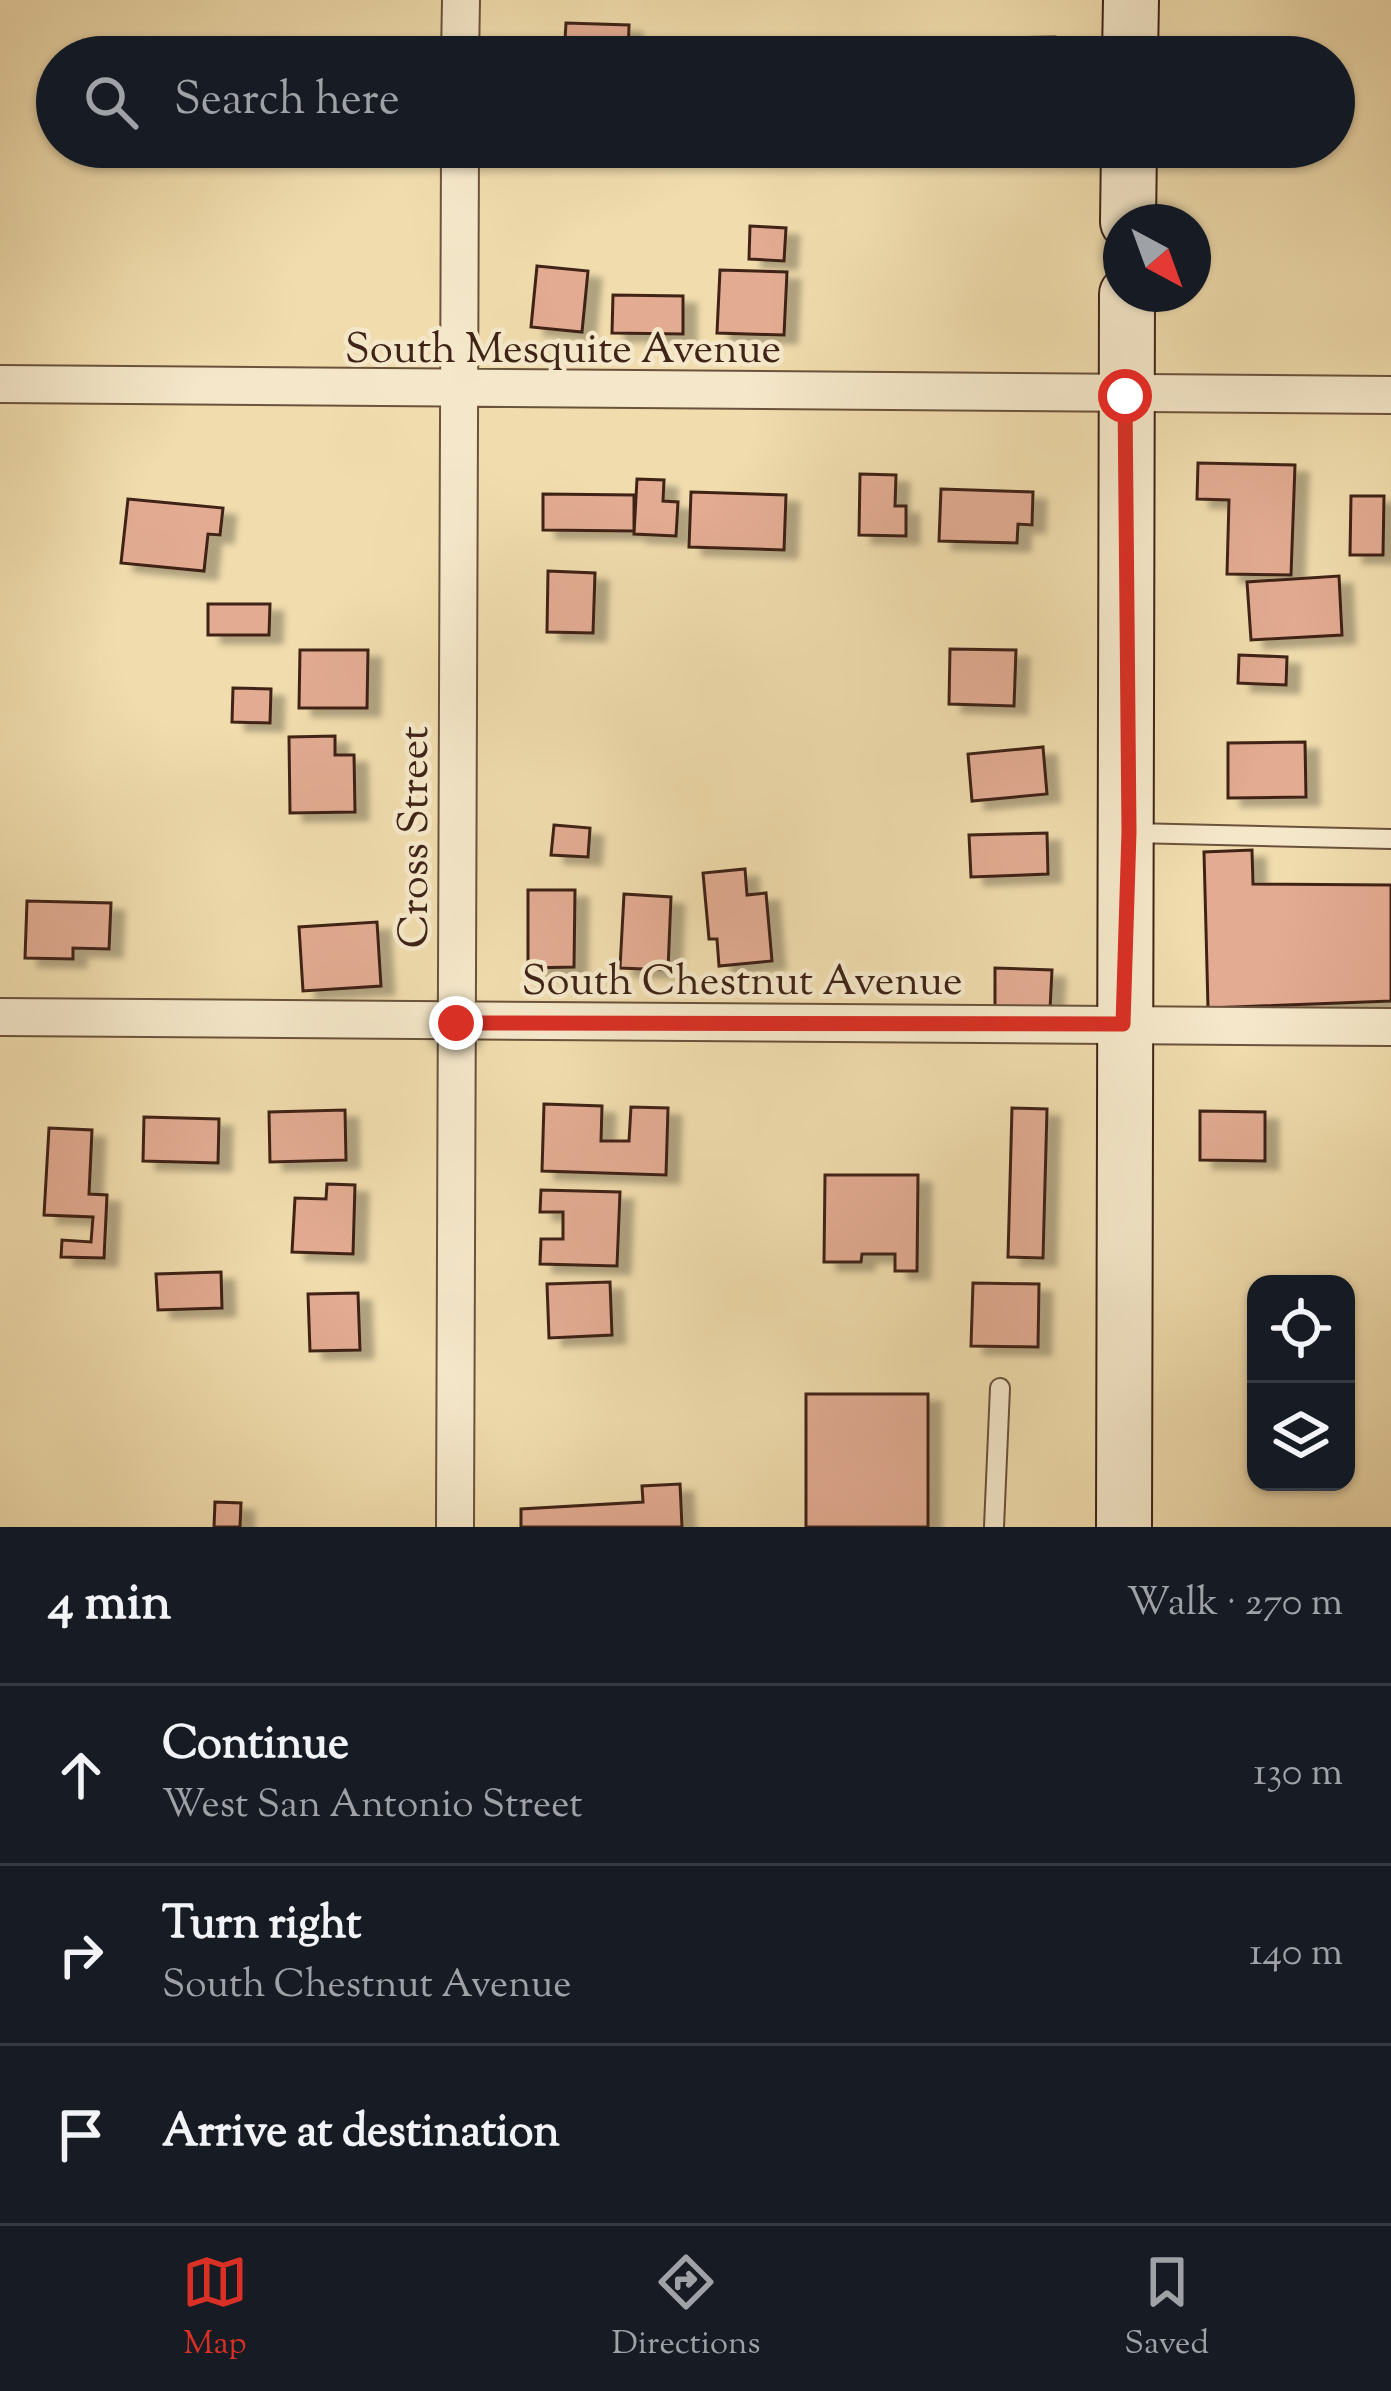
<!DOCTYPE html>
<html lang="en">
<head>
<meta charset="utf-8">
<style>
  body { margin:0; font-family:"Sorts Mill Goudy",serif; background:#20242c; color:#f1f3f6 }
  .controls { position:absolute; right:36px; bottom:36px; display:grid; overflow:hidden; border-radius:24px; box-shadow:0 3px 9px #0004 }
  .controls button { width:108px; height:108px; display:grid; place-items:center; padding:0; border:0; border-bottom:3px solid #363941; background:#171b24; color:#f1f3f6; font:60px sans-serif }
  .compass { position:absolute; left:1103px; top:204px; width:108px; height:108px; border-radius:50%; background:#171b24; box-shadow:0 3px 9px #0004; rotate:139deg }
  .stop { position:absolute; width:36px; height:36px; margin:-27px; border:9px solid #d93025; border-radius:50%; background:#fff }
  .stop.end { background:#d93025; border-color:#fff; box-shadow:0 3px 12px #0008 }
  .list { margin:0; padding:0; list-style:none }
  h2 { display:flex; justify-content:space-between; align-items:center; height:156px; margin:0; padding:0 48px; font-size:51px }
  h2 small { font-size:39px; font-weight:400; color:#9ea1a6 }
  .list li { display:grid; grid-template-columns:78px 1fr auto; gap:36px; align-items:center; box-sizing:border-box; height:180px; padding:0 48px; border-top:3px solid #363941 }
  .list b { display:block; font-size:45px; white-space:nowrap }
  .list p { margin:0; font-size:39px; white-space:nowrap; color:#9ea1a6 }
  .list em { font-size:39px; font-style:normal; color:#9ea1a6 }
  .icon { flex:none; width:66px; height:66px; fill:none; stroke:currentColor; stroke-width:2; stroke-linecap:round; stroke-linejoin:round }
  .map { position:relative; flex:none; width:1391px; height:1527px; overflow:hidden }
  .search { position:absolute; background:#171b24; box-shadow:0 3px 9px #0004; left:36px; right:36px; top:36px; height:132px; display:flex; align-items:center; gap:30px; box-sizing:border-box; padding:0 42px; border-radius:66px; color:#9ea1a6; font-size:45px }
  .sheet { height:696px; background:#171b24 }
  nav { display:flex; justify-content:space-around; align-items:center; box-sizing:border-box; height:168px; border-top:3px solid #363941; background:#171b24; font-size:33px; color:#9ea1a6 }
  nav a { display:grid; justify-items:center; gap:6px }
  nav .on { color:#d93025 }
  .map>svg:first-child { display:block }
  .building { fill:#e2ab92; stroke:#3f2417; stroke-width:3; filter:url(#shadow) }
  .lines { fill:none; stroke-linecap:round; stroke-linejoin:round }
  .service-casing { stroke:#6b523c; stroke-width:22 }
  .minor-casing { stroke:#6b523c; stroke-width:40 }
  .secondary-casing { stroke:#3f2417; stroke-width:58 }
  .service { stroke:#f5e8ca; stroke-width:18 }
  .minor { stroke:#f5e8ca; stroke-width:36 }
  .secondary { stroke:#f5e8ca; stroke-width:54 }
  .route { stroke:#d93025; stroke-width:15 }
  .labels { text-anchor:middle; stroke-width:9; stroke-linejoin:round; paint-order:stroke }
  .street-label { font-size:42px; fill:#3f2417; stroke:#f5e8ca }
</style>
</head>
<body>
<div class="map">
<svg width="1391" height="1527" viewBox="0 0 1391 1527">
  <defs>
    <filter id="shadow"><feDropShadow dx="13" dy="8" stdDeviation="3" flood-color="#0004"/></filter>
  </defs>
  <rect width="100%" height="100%" fill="#f0dcad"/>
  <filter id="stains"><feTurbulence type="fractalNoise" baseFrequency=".00167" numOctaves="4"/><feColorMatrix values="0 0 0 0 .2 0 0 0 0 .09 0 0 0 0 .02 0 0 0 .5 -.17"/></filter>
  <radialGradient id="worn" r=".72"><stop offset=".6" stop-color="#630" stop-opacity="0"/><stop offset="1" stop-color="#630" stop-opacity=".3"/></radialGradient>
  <path class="building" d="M 566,23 L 629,25 L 628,57 L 564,57 Z
    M 1055,37 L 1055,57 L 989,57 L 989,38 Z
    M 750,226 L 786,228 L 784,261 L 749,259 Z
    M 537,266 L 588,271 L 582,332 L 531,327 Z
    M 720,270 L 787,272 L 784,335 L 717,333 Z
    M 613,295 L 683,296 L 683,334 L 612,333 Z
    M 1198,463 L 1295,465 L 1291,575 L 1227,574 L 1229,500 L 1197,499 Z
    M 860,474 L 896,475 L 895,506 L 906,506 L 906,536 L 859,535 Z
    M 637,479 L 664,480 L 663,501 L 678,502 L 676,536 L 634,534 Z
    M 941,489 L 1033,492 L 1032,525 L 1018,524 L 1017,543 L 939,541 Z
    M 691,492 L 786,495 L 784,550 L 689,547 Z
    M 543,494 L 634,495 L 634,531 L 543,530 Z
    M 1351,496 L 1384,496 L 1383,555 L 1350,555 Z
    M 128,499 L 223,508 L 220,535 L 208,534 L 204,571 L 121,563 Z
    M 548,571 L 595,573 L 593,633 L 547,632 Z
    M 1339,576 L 1342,635 L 1251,640 L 1247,582 Z
    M 208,604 L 270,604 L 269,635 L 208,635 Z
    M 950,649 L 1016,650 L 1014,706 L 949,704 Z
    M 300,650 L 368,650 L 367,708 L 299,708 Z
    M 1239,655 L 1287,657 L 1286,685 L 1238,683 Z
    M 233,688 L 271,689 L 270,723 L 232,722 Z
    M 335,736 L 335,755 L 354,755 L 355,812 L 290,813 L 289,737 Z
    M 1305,742 L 1306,797 L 1228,798 L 1228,743 Z
    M 1043,747 L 1047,794 L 972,801 L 968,754 Z
    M 554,825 L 590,828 L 588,857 L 551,855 Z
    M 1047,833 L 1048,874 L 971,877 L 969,835 Z
    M 1252,850 L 1253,884 L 1391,885 L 1391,1001 L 1208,1008 L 1204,852 Z
    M 745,869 L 747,895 L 766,893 L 772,961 L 719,966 L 717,939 L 709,939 L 703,873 Z
    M 528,890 L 575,890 L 574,967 L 528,968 Z
    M 624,894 L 671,897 L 668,970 L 620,968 Z
    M 27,901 L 111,903 L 109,949 L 73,948 L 73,959 L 25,958 Z
    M 377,922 L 381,986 L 303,991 L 299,927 Z
    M 995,968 L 1052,970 L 1050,1009 L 995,1008 Z
    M 544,1104 L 602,1106 L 601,1141 L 629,1141 L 631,1107 L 668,1108 L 666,1175 L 542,1171 Z
    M 1012,1108 L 1047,1109 L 1043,1258 L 1008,1257 Z
    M 345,1110 L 346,1160 L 270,1162 L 269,1112 Z
    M 1200,1111 L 1265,1112 L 1265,1161 L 1200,1160 Z
    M 144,1117 L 219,1119 L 218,1163 L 143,1161 Z
    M 49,1128 L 92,1130 L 89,1194 L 107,1195 L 104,1258 L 61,1257 L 62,1240 L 91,1242 L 93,1217 L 44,1215 Z
    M 825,1175 L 918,1175 L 917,1271 L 895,1271 L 895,1254 L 862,1254 L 861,1262 L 824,1262 Z
    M 327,1184 L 355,1185 L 353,1254 L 292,1252 L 295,1198 L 326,1199 Z
    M 541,1190 L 620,1192 L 617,1266 L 540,1264 L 541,1239 L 563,1239 L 563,1212 L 540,1212 Z
    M 221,1272 L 222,1308 L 158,1310 L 156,1274 Z
    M 610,1282 L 612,1335 L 549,1338 L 547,1284 Z
    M 973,1283 L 1039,1284 L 1038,1347 L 971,1346 Z
    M 358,1293 L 360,1350 L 310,1351 L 308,1294 Z
    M 806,1394 L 928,1394 L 928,1527 L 806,1527 Z
    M 680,1484 L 682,1527 L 521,1527 L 521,1509 L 643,1502 L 642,1486 Z
    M 215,1502 L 241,1503 L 240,1527 L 214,1527 Z"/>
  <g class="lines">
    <g class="service-casing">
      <path id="service" d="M 1132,833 L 1391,839
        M 994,1527 L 1000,1388"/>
    </g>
    <g class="minor-casing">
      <path id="minor" d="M 460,57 L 461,0
        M 0,384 L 1391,395
        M 0,1017 L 1391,1027
        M 455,1527 L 460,147"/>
    </g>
    <g class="secondary-casing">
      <path id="secondary" d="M 1130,57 L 1131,0
        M 1128,222 L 1129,147
        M 1124,1527 L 1127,294"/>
    </g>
    <use href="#service" class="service"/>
    <use href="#minor" class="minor"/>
    <use href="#secondary" class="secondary"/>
  </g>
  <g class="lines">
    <path class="route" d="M 456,1023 L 1123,1024 L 1129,832 L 1125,396"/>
  </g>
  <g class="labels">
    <g class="street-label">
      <text x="563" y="362">South Mesquite Avenue</text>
      <text transform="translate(412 837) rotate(-90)" y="15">Cross Street</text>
      <text x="742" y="994">South Chestnut Avenue</text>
    </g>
  </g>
  <rect width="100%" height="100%" filter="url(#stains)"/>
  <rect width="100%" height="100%" fill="url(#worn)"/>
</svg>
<div class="controls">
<button><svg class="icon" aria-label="locate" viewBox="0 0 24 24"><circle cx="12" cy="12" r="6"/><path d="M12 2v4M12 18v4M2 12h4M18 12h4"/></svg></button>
<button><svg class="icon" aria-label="layers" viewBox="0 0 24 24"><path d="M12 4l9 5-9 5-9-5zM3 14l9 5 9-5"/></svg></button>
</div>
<svg class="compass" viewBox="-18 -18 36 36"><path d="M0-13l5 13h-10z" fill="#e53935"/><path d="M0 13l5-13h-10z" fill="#9ea1a6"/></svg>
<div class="stop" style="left:1125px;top:396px"></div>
<div class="stop end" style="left:456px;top:1023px"></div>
<div class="search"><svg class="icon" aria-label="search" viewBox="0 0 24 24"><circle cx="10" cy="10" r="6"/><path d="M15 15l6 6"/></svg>Search here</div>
</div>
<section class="sheet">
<h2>4 min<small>Walk · 270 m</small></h2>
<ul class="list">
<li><svg class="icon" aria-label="ahead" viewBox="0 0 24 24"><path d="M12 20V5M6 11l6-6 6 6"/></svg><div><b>Continue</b><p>West San Antonio Street</p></div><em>130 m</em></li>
<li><svg class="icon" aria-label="right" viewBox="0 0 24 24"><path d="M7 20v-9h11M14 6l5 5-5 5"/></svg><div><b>Turn right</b><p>South Chestnut Avenue</p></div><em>140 m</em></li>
<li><svg class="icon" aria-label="arrive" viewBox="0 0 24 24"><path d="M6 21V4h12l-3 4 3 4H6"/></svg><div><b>Arrive at destination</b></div></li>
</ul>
</section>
<nav>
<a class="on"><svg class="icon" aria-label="map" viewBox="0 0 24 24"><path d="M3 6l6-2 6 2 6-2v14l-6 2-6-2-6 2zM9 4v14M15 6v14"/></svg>Map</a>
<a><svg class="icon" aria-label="directions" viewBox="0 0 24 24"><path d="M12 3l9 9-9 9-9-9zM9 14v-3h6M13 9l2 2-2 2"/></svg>Directions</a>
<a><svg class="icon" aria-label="saved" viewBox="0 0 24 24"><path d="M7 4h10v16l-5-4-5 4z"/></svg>Saved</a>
</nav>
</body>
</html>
